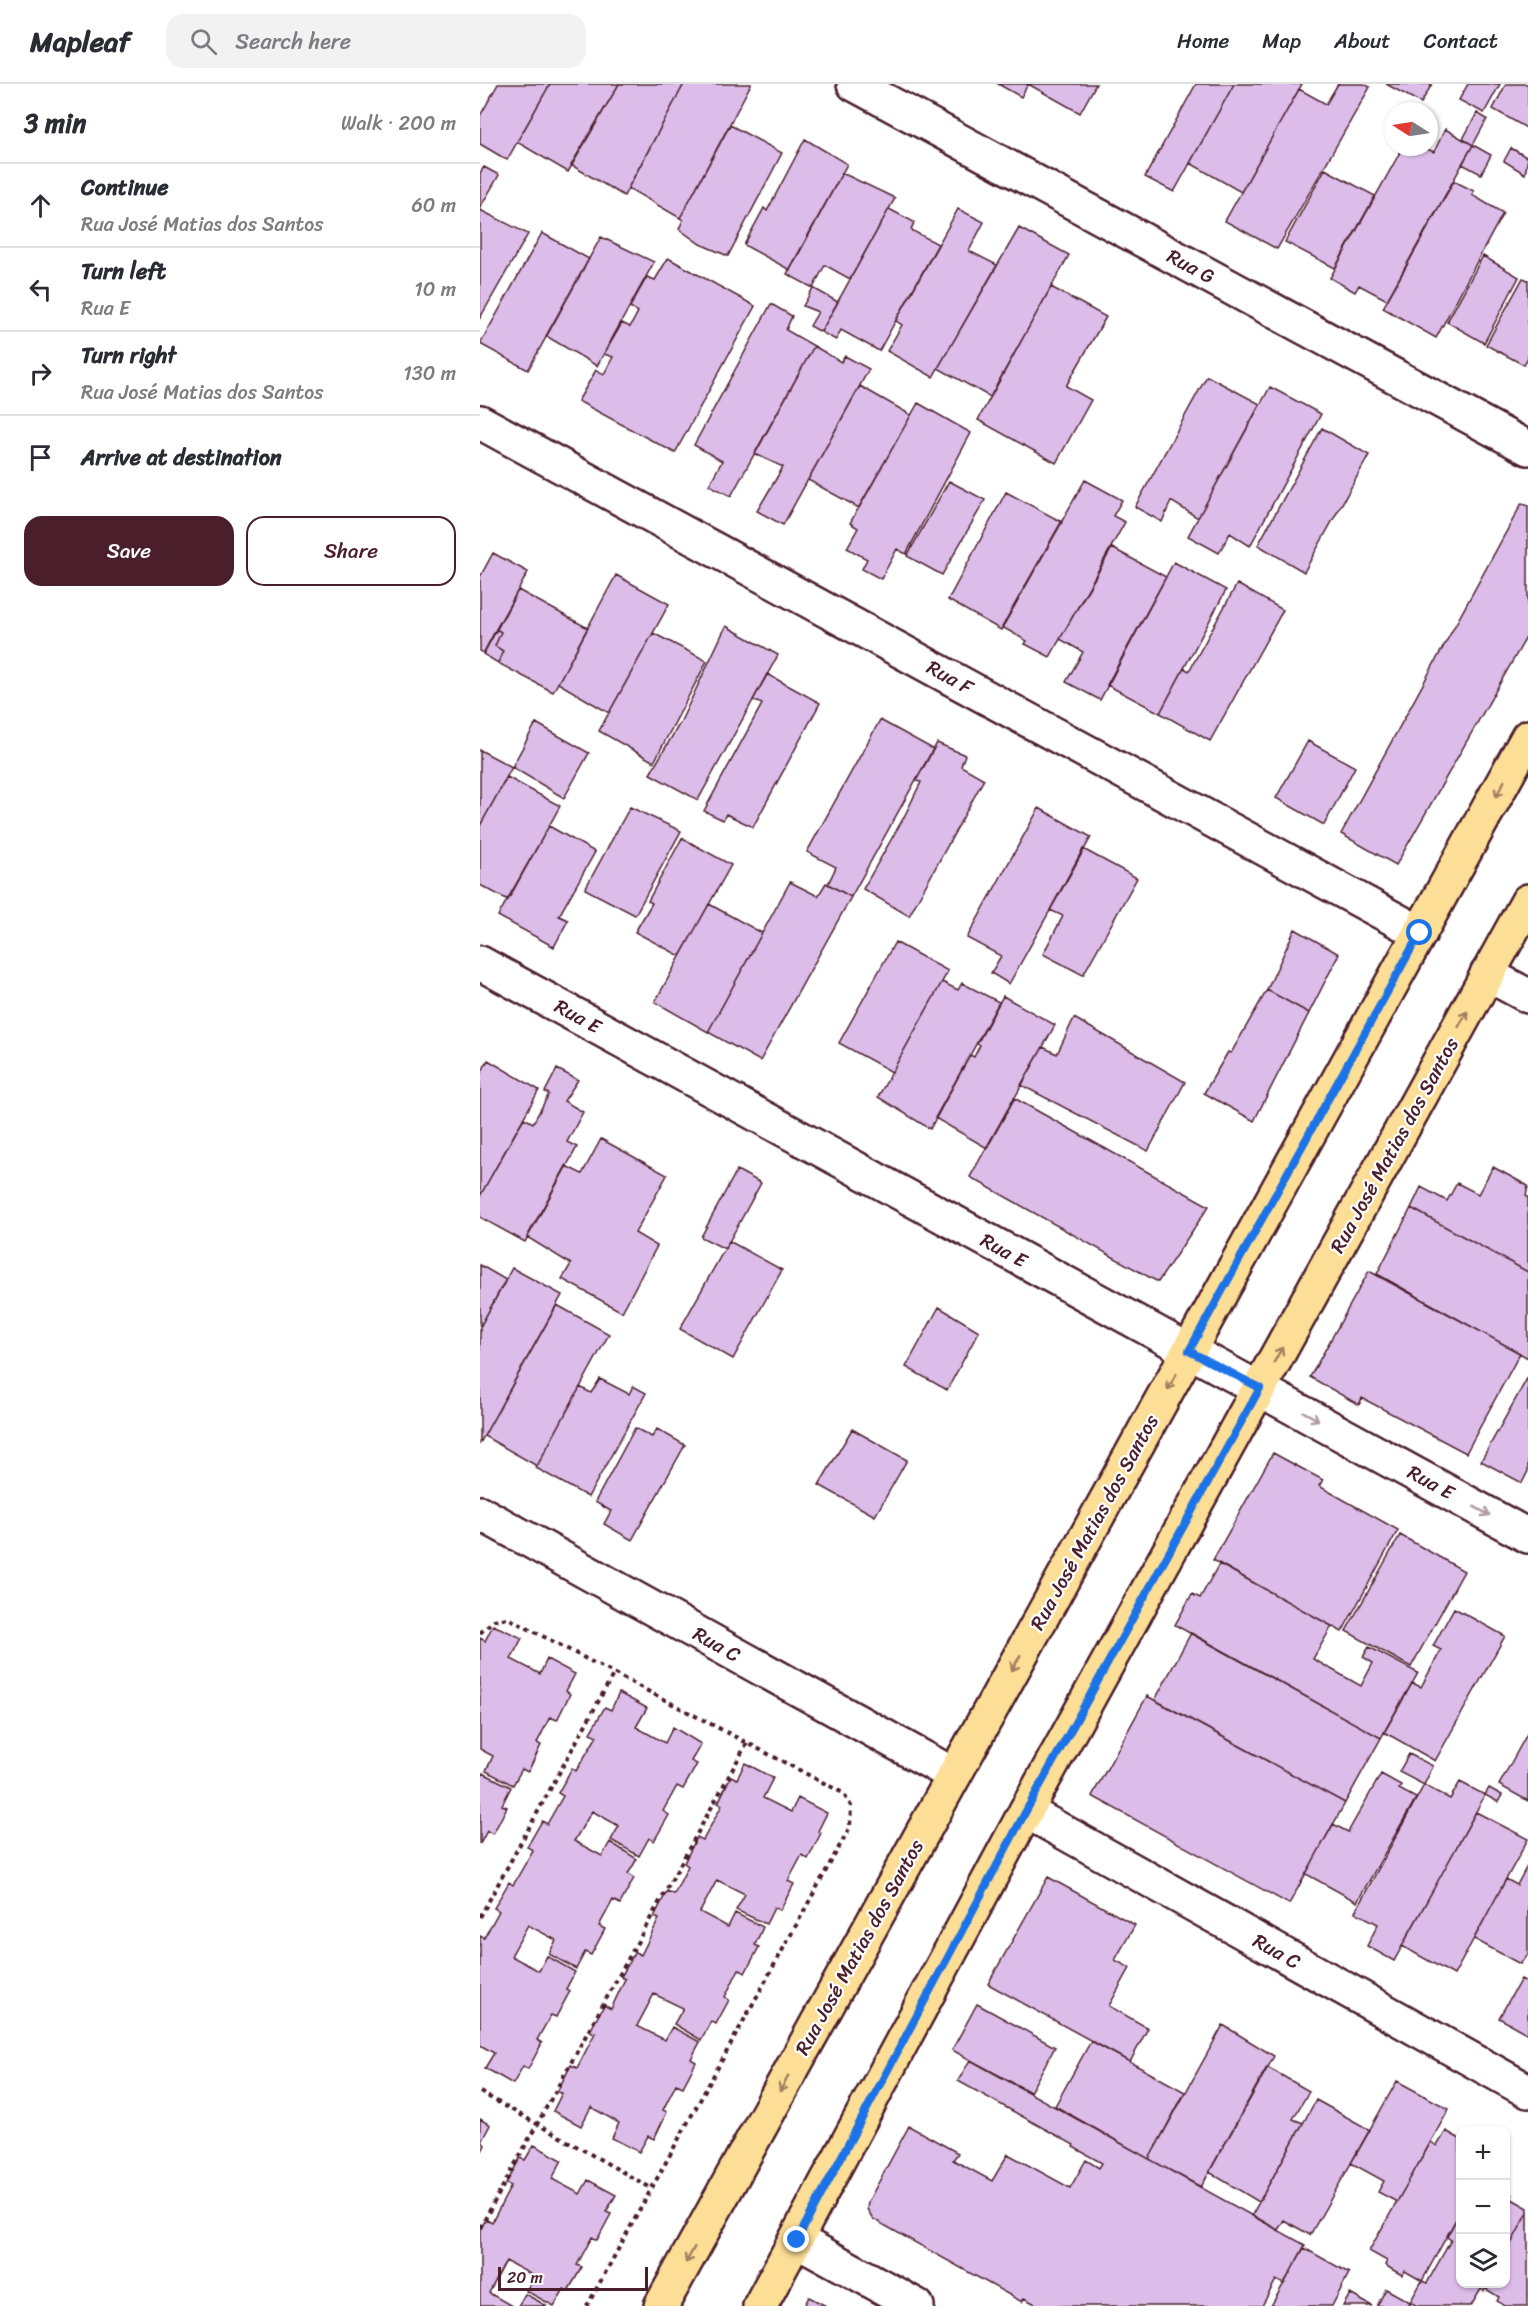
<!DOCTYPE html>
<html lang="en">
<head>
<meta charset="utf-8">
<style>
  body { margin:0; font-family:Sriracha,sans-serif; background:#f2f2f3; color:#2b2b33 }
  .controls { position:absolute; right:18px; bottom:18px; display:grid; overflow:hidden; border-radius:12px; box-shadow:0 2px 4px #0004 }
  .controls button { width:54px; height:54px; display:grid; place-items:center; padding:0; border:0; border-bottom:2px solid #e1e1e2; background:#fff; color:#2b2b33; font:30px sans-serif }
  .compass { position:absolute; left:904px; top:18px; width:54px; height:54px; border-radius:50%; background:#fff; box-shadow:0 2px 4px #0004; rotate:282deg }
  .scale { position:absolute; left:18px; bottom:15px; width:150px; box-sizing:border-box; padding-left:6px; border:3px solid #4a1f2b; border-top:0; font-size:16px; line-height:21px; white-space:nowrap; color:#4a1f2b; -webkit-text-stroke:4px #fff; paint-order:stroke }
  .stop { position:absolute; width:18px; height:18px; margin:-14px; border:4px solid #1a73e8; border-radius:50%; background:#fff }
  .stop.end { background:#1a73e8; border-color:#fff; box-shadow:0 2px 6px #0008 }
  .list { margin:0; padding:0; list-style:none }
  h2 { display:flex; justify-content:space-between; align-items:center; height:78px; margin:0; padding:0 24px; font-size:26px }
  h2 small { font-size:20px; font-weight:400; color:#7c7c81 }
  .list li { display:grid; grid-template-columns:39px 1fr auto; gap:18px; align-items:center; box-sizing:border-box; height:84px; padding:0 24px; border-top:2px solid #e1e1e2 }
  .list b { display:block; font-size:22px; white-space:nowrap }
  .list p { margin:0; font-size:20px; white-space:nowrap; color:#7c7c81 }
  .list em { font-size:20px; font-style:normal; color:#7c7c81 }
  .actions { display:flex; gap:12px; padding:18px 24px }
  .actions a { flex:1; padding:14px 0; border:2px solid #4a1f2b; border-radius:18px; text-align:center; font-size:21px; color:#4a1f2b }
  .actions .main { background:#4a1f2b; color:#fff }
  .icon { flex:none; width:33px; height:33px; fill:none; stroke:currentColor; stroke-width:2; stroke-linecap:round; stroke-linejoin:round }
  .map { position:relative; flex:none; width:1048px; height:2222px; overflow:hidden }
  header { display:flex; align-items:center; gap:36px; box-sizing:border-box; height:84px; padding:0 30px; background:#fff; border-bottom:2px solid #e1e1e2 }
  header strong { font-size:28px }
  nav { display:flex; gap:33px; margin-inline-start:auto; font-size:21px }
  .search { width:420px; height:54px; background:#f2f2f3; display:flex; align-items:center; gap:15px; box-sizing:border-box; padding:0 21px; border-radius:18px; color:#7c7c81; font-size:22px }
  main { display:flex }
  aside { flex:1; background:#fff }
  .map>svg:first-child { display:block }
  .building { fill:#dcbdea; stroke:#4a1f2b; stroke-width:1.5 }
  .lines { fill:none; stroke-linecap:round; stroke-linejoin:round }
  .minor-casing { stroke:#4a1f2b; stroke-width:38 }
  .major-casing { stroke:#4a1f2b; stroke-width:38 }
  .path { stroke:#4a1f2b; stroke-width:4; stroke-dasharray:4.5 4.5; stroke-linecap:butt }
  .minor { stroke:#fff; stroke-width:33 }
  .major { stroke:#fcde96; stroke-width:33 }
  .oneway { stroke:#a37e60 }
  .oneway2 { stroke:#ae9aa0 }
  .route { stroke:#1a73e8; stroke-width:8 }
  .labels { text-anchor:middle; stroke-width:4.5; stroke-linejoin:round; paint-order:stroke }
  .street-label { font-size:20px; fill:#4a1f2b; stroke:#fff }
</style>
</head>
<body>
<header>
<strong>Mapleaf</strong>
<div class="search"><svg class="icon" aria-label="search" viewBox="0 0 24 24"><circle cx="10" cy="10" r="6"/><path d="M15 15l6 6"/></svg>Search here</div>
<nav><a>Home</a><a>Map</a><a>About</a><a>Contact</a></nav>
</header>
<main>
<aside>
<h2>3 min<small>Walk · 200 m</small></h2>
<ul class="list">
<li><svg class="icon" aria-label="ahead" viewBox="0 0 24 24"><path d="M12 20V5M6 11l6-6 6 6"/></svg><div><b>Continue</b><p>Rua José Matias dos Santos</p></div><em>60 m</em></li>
<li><svg class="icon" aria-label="left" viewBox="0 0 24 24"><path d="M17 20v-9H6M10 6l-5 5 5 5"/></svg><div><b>Turn left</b><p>Rua E</p></div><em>10 m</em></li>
<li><svg class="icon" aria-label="right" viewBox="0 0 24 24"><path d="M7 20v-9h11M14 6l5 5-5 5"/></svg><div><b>Turn right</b><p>Rua José Matias dos Santos</p></div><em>130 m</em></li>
<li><svg class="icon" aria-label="arrive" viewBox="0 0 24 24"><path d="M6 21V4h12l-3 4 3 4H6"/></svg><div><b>Arrive at destination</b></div></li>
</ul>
<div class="actions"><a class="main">Save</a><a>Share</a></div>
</aside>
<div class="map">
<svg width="1048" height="2222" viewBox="0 0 1048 2222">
  <rect width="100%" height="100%" fill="#fff"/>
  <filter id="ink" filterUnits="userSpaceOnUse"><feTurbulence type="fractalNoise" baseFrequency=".0167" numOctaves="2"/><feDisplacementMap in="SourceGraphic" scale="12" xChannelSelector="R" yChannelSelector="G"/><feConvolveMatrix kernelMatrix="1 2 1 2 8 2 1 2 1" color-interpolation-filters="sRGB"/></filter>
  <g filter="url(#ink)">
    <path class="building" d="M 18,0 L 70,0 L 27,76 L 0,60 L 0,32 Z
      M 70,0 L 139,0 L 88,88 L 37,58 Z
      M 139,0 L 204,0 L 144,112 L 91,81 Z
      M 204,0 L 271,0 L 200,134 L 148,104 Z
      M 518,0 L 548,0 L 541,13 Z
      M 548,0 L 616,0 L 600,29 Z
      M 716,0 L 754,0 L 694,108 L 665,93 Z
      M 754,0 L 822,0 L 761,108 L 710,79 Z
      M 858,0 L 884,0 L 890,3 L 797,165 L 745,137 L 819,5 L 846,20 Z
      M 906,0 L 952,0 L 941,19 Z
      M 988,0 L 1020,0 L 1004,29 L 979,16 Z
      M 1026,0 L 1048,0 L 1048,45 L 1013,25 Z
      M 997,29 L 1007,35 L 993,61 L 983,55 Z
      M 250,41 L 302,69 L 248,172 L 220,160 L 199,145 L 203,136 L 200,134 Z
      M 965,45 L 993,61 L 907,216 L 879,201 L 875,208 L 850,194 L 923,63 L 943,63 L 954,68 Z
      M 325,55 L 367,80 L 310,186 L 264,161 L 284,124 L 287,127 Z
      M 993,61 L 1011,71 L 1001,90 L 982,80 Z
      M 1031,64 L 1048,74 L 1045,90 L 1024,77 Z
      M 4,83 L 19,91 L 0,124 L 0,89 Z
      M 845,85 L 895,112 L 855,184 L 805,158 Z
      M 362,89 L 415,114 L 370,195 L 345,181 L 333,204 L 307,190 Z
      M 974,97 L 994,107 L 992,111 L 1023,129 L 956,254 L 903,224 Z
      M 409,125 L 434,138 L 431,146 L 458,160 L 399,267 L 361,246 L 356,256 L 341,248 Z
      M 478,125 L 504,138 L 489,167 L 517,181 L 453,293 L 407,267 L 422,241 L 416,237 Z
      M 0,126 L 48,150 L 0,234 Z
      M 539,144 L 589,171 L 510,313 L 458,284 Z
      M 62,149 L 109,175 L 48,286 L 0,260 Z
      M 121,153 L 174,178 L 117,282 L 66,252 Z
      M 1003,172 L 1039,193 L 1004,259 L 967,238 Z
      M 188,174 L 275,222 L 195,369 L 98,317 L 116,286 L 124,290 L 133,273 L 124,270 L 142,239 L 150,243 L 158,228 L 150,223 L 167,193 L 175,196 Z
      M 1043,194 L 1048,196 L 1048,273 L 1044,281 L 1006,261 Z
      M 571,203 L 626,233 L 586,302 L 611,316 L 576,379 L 498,336 Z
      M 333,204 L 358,218 L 341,248 L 330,242 L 338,228 L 323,222 Z
      M 291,220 L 312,232 L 306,246 L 334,262 L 251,412 L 229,401 L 242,377 L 214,361 Z
      M 334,262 L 361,278 L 365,272 L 389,285 L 303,441 L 277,427 L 303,383 L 275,370 Z
      M 727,292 L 780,320 L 718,434 L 691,417 L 682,438 L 655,423 Z
      M 380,302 L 431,331 L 379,424 L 328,396 Z
      M 790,303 L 841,330 L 770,462 L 750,449 L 739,469 L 708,452 Z
      M 438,319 L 491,349 L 426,470 L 417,465 L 401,495 L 382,485 L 387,475 L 367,464 L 378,444 L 370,439 Z
      M 842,344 L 889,371 L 824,488 L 778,461 Z
      M 605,396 L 642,416 L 633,432 L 645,438 L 570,573 L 545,560 L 547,557 L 522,543 Z
      M 469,397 L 505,416 L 462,491 L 427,472 Z
      M 526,408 L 582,438 L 521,546 L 468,516 Z
      M 1042,419 L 1048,422 L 1048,550 L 916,781 L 861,750 Z
      M 632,464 L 686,493 L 620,616 L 586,598 L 603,568 L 580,555 Z
      M 13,469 L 48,488 L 4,569 L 0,567 L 0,493 Z
      M 694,478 L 746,506 L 680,629 L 627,601 Z
      M 136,491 L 189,520 L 129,629 L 78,599 Z
      M 757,500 L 803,526 L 730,657 L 680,629 L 704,584 L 709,587 Z
      M 38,506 L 108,544 L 73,608 L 18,579 L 23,567 L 15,562 L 21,548 L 16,545 Z
      M 246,542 L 298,571 L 218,716 L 170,690 L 200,639 Z
      M 16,545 L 21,548 L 15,562 L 23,567 L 18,579 L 3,570 Z
      M 173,549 L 227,577 L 174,678 L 119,647 Z
      M 287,590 L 340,619 L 273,743 L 246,730 L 243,736 L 224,727 L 282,620 L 273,616 Z
      M 400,636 L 453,665 L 371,813 L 348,800 L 356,783 L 327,768 Z
      M 56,639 L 109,669 L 84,714 L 32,683 Z
      M 828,657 L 875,683 L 844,741 L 796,714 Z
      M 457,659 L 485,671 L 481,682 L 504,695 L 429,832 L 383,805 L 424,733 L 441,698 L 436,697 Z
      M 0,666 L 32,683 L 0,742 Z
      M 27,693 L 80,722 L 28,816 L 0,801 L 0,742 Z
      M 150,723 L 201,747 L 155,831 L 105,805 Z
      M 559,724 L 611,753 L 529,900 L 511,889 L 521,872 L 487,854 Z
      M 69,742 L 115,768 L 79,832 L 88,836 L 74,863 L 18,832 Z
      M 202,754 L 251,781 L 200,872 L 155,848 L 172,819 L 168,817 Z
      M 603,765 L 657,794 L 603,891 L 563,870 L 583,832 L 570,826 Z
      M 310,798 L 338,812 L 346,799 L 371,813 L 280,977 L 228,948 Z
      M 229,820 L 282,849 L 228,948 L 175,918 Z
      M 815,845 L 859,870 L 829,929 L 787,906 Z
      M 415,858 L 468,887 L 412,988 L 359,959 Z
      M 462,898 L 478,906 L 482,899 L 519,918 L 450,1045 L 398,1013 Z
      M 787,906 L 829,929 L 774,1037 L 724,1009 L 748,968 L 751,969 Z
      M 523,912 L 575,941 L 507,1064 L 455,1034 L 490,971 L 494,973 L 500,961 L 497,960 Z
      M 594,934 L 705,998 L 668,1067 L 541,1001 L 563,963 L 577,970 Z
      M 8,976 L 59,1006 L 0,1112 L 0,991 Z
      M 77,985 L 98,996 L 84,1017 L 103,1028 L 87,1058 L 97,1063 L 45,1158 L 0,1133 L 0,1112 L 44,1034 L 53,1039 L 69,1010 L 65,1008 Z
      M 534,1014 L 729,1122 L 678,1198 L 490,1093 Z
      M 121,1055 L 187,1091 L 155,1149 L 177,1162 L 142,1228 L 82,1195 L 91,1180 L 47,1153 L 86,1082 L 102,1090 Z
      M 1013,1083 L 1048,1102 L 1046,1112 L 1048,1113 L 1048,1188 L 931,1124 L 941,1103 L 967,1117 L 977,1099 L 998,1110 Z
      M 257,1086 L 281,1099 L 245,1165 L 221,1153 Z
      M 931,1124 L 1048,1188 L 1048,1274 L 897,1190 Z
      M 249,1157 L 302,1186 L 253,1275 L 200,1245 Z
      M 0,1181 L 26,1196 L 0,1243 Z
      M 32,1184 L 82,1211 L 0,1359 L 0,1243 Z
      M 889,1187 L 1040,1269 L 986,1369 L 882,1314 L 879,1321 L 830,1293 Z
      M 77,1221 L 129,1250 L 57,1382 L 4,1352 Z
      M 459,1223 L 499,1247 L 467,1306 L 426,1283 Z
      M 1048,1293 L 1048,1387 L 1042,1399 L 1001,1377 Z
      M 120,1295 L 149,1310 L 153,1302 L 166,1309 L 108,1413 L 56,1384 L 100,1303 L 111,1309 Z
      M 155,1344 L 172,1353 L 177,1345 L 205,1361 L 152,1456 L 124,1440 L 131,1427 L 115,1418 Z
      M 372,1345 L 427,1376 L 395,1432 L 339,1401 Z
      M 793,1369 L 843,1396 L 839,1402 L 918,1446 L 862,1548 L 733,1476 Z
      M 920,1451 L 984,1487 L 931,1583 L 866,1547 Z
      M 739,1480 L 852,1542 L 833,1575 L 881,1602 L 893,1579 L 883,1573 L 889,1563 L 938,1589 L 901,1654 L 695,1541 L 712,1510 L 720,1514 Z
      M 974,1524 L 1025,1552 L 955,1677 L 904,1648 L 932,1599 L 941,1603 L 961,1566 L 953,1562 Z
      M 13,1541 L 42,1554 L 31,1575 L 60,1590 L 67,1575 L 95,1590 L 86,1607 L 90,1610 L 77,1636 L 70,1633 L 57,1659 L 61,1661 L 48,1688 L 42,1685 L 33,1701 L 6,1687 L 13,1672 L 0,1665 L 0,1554 L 5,1557 Z
      M 711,1549 L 901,1654 L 865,1719 L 675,1616 Z
      M 139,1609 L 167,1624 L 156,1643 L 185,1659 L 193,1643 L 221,1660 L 211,1677 L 217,1680 L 203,1705 L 197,1702 L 183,1727 L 189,1731 L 174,1757 L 169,1754 L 159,1772 L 131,1756 L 139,1742 L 112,1727 L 94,1757 L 122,1772 L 130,1758 L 157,1775 L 148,1790 L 154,1794 L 140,1820 L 133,1816 L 119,1842 L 125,1845 L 111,1871 L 105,1868 L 96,1885 L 69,1870 L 76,1856 L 48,1841 L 31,1872 L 59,1887 L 67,1872 L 95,1888 L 86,1905 L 90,1907 L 76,1933 L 71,1931 L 57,1956 L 62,1959 L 48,1985 L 43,1982 L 33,2000 L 5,1984 L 14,1969 L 0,1961 L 0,1852 L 4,1854 L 19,1827 L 14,1824 L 29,1798 L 33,1801 L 53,1766 L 47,1763 L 62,1737 L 67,1740 L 83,1712 L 78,1709 L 92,1684 L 96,1687 L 117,1652 L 110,1649 L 125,1623 L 131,1626 Z
      M 667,1612 L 865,1719 L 809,1820 L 612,1712 Z
      M 1048,1648 L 1048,1717 L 1019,1701 Z
      M 929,1670 L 953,1682 L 944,1701 L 919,1688 Z
      M 265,1679 L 293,1694 L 283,1714 L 311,1728 L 318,1714 L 347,1729 L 338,1747 L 341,1749 L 328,1775 L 322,1771 L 308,1797 L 314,1800 L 300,1826 L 294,1824 L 286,1840 L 256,1826 L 265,1810 L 237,1796 L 220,1828 L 248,1843 L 255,1829 L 283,1843 L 275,1861 L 279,1863 L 265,1889 L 259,1885 L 245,1913 L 249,1916 L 236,1940 L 231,1937 L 221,1956 L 194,1940 L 203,1924 L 174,1910 L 157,1942 L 185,1956 L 192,1943 L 220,1958 L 211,1975 L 216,1978 L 203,2003 L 196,2000 L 183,2026 L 187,2028 L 174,2055 L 168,2052 L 159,2068 L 132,2054 L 139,2039 L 111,2023 L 101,2042 L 73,2027 L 82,2009 L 77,2008 L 91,1981 L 97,1984 L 115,1949 L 110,1947 L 124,1921 L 131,1925 L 145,1895 L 141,1893 L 155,1868 L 161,1871 L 179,1835 L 174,1833 L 187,1807 L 194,1810 L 208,1782 L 204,1779 L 217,1753 L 223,1756 L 242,1721 L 238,1719 L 251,1692 L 257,1695 Z
      M 3,1689 L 31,1703 L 22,1721 L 27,1723 L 13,1750 L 7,1747 L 0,1760 L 0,1694 Z
      M 901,1690 L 921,1701 L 919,1705 L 936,1714 L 877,1818 L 826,1790 L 853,1740 L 868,1748 Z
      M 980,1698 L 1005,1711 L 914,1877 L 887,1862 L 898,1840 L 875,1828 L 944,1701 L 970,1715 Z
      M 1009,1704 L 1022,1711 L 1018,1718 L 1005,1711 Z
      M 996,1728 L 1048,1755 L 974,1891 L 922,1862 Z
      M 1048,1780 L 1048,1870 L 1040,1880 L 994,1855 L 1026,1795 L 1037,1801 Z
      M 568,1793 L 655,1841 L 635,1876 L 650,1884 L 629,1922 L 668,1944 L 650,1978 L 508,1900 Z
      M 1041,1895 L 1048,1899 L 1048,1950 L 1019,1934 Z
      M 497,1920 L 575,1963 L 550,2008 L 472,1966 Z
      M 743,1941 L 794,1972 L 721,2103 L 669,2075 Z
      M 611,1957 L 705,2008 L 669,2075 L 575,2022 Z
      M 490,1976 L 825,2161 L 804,2200 L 796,2196 L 782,2222 L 559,2222 L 544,2214 L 542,2218 L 393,2135 L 387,2125 L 388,2118 L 429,2042 L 478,2069 L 473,2076 L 512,2097 L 528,2070 L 590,2104 L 606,2076 L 619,2084 L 622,2079 L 593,2063 L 594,2061 L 478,1997 Z
      M 787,1983 L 829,2007 L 813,2035 L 823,2039 L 779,2118 L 729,2088 Z
      M 917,1997 L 969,2025 L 917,2118 L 898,2108 L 904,2097 L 871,2079 Z
      M 836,2016 L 890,2046 L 830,2151 L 804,2136 L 798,2146 L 772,2131 Z
      M 0,2035 L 10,2041 L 1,2058 L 5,2061 L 0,2071 Z
      M 966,2047 L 980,2055 L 980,2128 L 942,2197 L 925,2187 L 922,2191 L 913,2186 L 905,2181 L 907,2177 L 889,2167 L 951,2058 L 957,2062 Z
      M 54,2061 L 82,2076 L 72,2095 L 100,2110 L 108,2096 L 136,2111 L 126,2128 L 131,2130 L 117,2156 L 112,2153 L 97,2181 L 102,2183 L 88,2207 L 84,2205 L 74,2222 L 46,2207 L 54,2192 L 26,2177 L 9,2209 L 32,2222 L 0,2222 L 0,2146 L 6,2135 L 12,2138 L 31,2102 L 26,2100 L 40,2074 L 45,2076 Z
      M 1032,2111 L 1032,2115 L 1048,2124 L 1048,2128 L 1026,2169 L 1026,2113 Z
      M 980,2128 L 980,2200 L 1009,2200 L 1004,2207 L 1001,2205 L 991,2222 L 937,2222 L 930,2218 L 942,2197 L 947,2199 L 971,2156 L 967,2153 Z
      M 1048,2128 L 1048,2222 L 1025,2222 L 1017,2217 L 1019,2213 L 1006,2205 L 1009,2200 L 1026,2200 L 1026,2169 Z
      M 824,2164 L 869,2189 L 852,2222 L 791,2222 Z
      M 906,2205 L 930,2218 L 928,2222 L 897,2222 Z
      M 45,2210 L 67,2222 L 38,2222 Z
      M 870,2210 L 892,2222 L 863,2222 Z
      M 329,2213 L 346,2222 L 324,2222 Z"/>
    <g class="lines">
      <g class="minor-casing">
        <path id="minor" d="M 374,0 L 1048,364
          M 0,338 L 940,849
          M 0,879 L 1048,1452
          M 1007,890 L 1048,912
          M 0,1429 L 474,1691
          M 546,1727 L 1048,2007
          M 317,2156 L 437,2222"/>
      </g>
      <g class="major-casing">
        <path id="major" d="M 181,2222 L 1048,653
          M 280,2222 L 546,1727 L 1048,817"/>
      </g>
      <path class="path" d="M 0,1549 L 14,1536 L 28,1534 L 363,1709 L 371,1722 L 370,1743 L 107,2222
        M 0,1833 L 134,1589
        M 0,2008 L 171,2104
        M 0,2144 L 267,1659"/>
      <use href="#minor" class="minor"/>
      <use href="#major" class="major"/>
    </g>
    <defs><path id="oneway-shaft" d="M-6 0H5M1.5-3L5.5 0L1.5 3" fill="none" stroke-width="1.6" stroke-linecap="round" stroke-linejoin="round" transform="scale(1.5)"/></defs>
    <g class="oneway">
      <use href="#oneway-shaft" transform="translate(1020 705) rotate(119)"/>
      <use href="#oneway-shaft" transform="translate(983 935) rotate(-61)"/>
      <use href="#oneway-shaft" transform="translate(798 1271) rotate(-61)"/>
      <use href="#oneway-shaft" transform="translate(692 1298) rotate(119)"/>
      <use href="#oneway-shaft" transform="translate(536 1579) rotate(119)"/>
      <use href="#oneway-shaft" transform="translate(304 2000) rotate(119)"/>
      <use href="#oneway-shaft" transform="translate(210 2171) rotate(119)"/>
    </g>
    <g class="oneway2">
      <use href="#oneway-shaft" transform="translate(831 1332) rotate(29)"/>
      <use href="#oneway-shaft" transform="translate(1002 1427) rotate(29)"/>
    </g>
  </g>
  <g class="lines" filter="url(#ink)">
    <path class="route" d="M 317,2156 L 546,1727 L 780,1304 L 709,1267 L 940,849"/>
  </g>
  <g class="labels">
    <g class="street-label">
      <text transform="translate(711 182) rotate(28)" y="7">Rua G</text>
      <text transform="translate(470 593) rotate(29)" y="7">Rua F</text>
      <text transform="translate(98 932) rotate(29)" y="7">Rua E</text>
      <text transform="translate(914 1061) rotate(-61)" y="7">Rua José Matias dos Santos</text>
      <text transform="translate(524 1166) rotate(29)" y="7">Rua E</text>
      <text transform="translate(951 1398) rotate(29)" y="7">Rua E</text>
      <text transform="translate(614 1438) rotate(-61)" y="7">Rua José Matias dos Santos</text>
      <text transform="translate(237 1560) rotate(29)" y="7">Rua C</text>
      <text transform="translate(379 1863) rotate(-61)" y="7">Rua José Matias dos Santos</text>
      <text transform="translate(797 1867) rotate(29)" y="7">Rua C</text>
    </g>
  </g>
</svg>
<div class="controls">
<button>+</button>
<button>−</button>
<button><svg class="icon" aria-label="layers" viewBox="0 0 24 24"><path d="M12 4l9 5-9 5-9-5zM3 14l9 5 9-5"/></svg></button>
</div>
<svg class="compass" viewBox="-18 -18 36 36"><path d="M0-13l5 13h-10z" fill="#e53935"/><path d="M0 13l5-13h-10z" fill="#7c7c81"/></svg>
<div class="scale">20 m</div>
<div class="stop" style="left:940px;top:849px"></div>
<div class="stop end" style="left:317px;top:2156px"></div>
</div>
</main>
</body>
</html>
